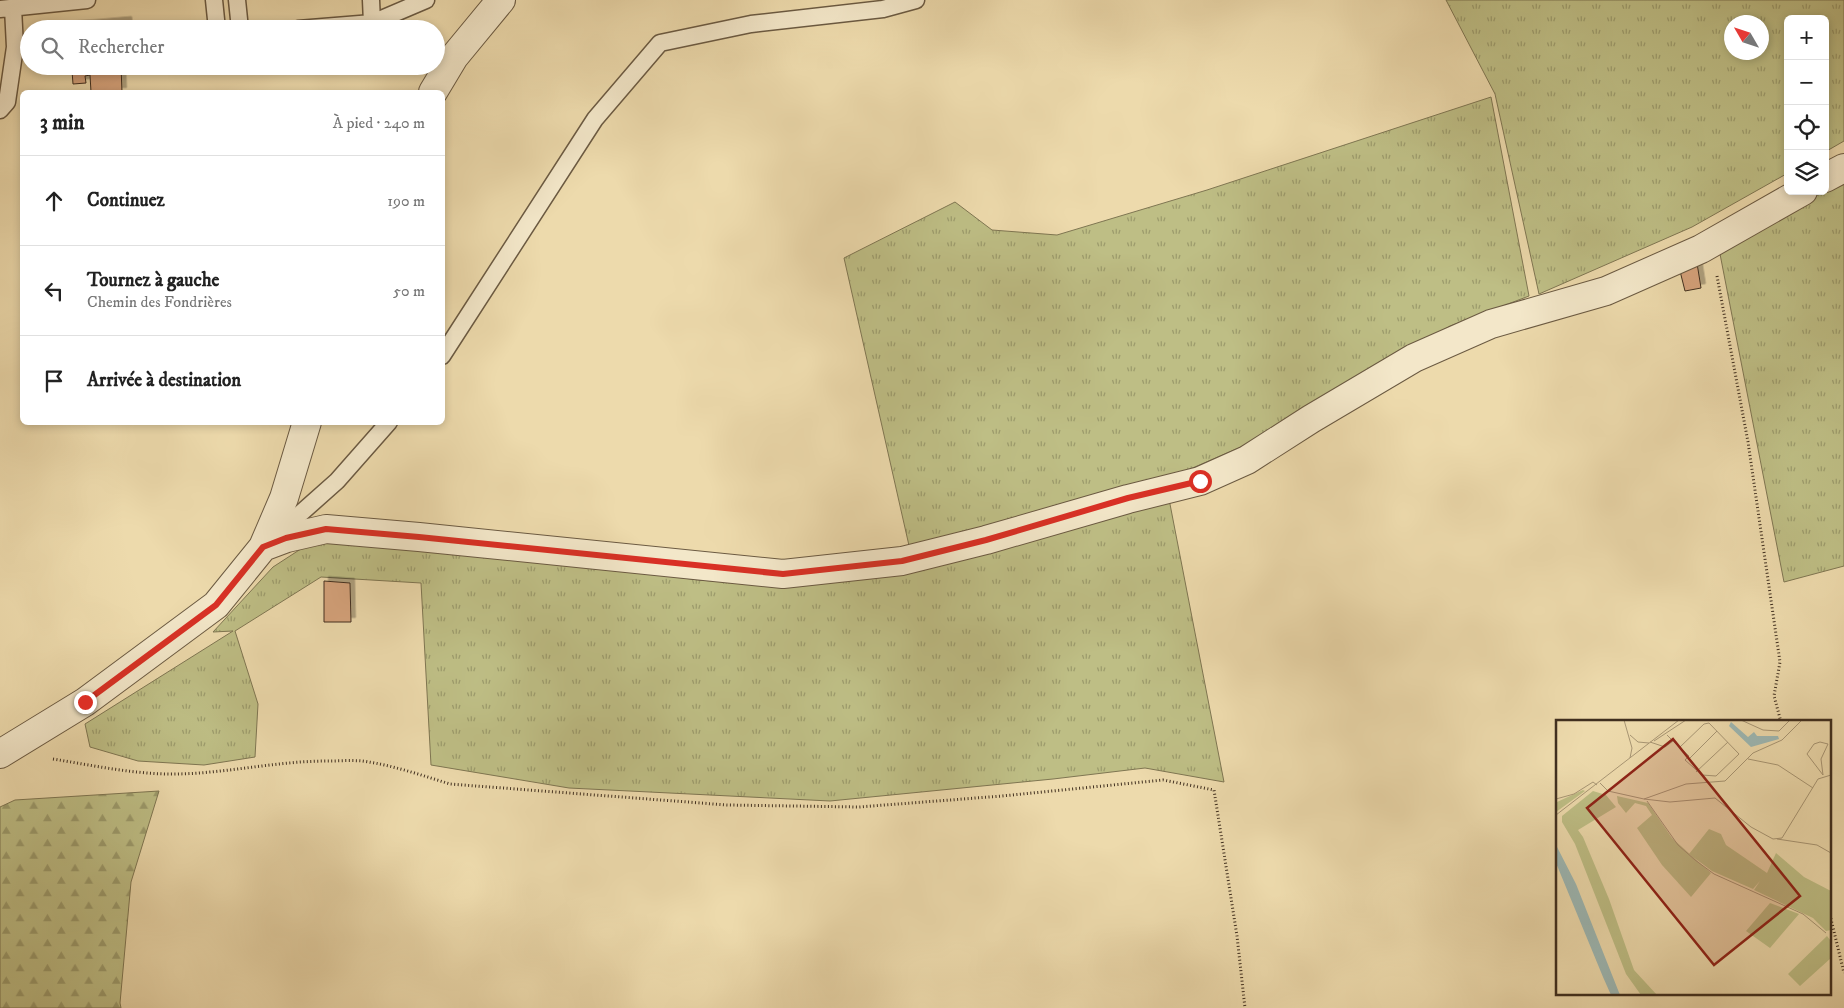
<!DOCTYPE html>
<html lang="fr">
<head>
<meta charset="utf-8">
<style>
  body { margin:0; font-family:"IM FELL DW Pica",serif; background:#f2f2f2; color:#222 }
  .controls { position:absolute; right:15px; top:15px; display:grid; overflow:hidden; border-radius:8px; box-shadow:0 2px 8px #0003 }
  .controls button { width:45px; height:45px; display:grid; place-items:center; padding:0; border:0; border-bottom:1px solid #e0e0e0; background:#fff; color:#222; font:25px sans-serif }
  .compass { position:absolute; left:1724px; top:15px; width:45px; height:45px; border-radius:50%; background:#fff; box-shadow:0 2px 8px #0003; rotate:309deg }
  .stop { position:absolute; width:15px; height:15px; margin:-11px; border:4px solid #d93025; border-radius:50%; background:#fff }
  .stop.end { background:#d93025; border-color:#fff; box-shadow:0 1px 5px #0008 }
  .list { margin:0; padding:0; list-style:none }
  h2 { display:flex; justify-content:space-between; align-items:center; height:65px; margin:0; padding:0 20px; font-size:21px }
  h2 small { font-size:16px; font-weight:400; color:#767676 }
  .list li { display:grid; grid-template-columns:32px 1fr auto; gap:15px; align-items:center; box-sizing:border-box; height:90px; padding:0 20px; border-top:1px solid #e0e0e0 }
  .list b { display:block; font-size:19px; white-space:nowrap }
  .list p { margin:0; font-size:16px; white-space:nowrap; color:#767676 }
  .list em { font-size:16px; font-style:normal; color:#767676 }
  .icon { flex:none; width:28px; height:28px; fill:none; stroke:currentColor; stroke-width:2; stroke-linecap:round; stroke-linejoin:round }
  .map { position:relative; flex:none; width:1844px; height:1008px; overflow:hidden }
  .search { position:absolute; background:#fff; box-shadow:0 2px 8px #0003; left:20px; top:20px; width:425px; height:55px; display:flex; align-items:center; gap:12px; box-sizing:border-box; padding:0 18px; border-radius:28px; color:#767676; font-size:19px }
  .panel { position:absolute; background:#fff; box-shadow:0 2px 8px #0003; left:20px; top:90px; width:425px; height:335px; border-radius:8px }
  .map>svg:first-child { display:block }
  .grass { fill:url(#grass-tufts); stroke:#7f7652; fill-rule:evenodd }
  .forest { fill:url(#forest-firs); stroke:#7f7652 }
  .building { fill:#d6a37b; stroke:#402f1f; filter:url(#shadow) }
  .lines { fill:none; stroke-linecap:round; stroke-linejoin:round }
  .service-casing { stroke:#6b5a42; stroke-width:19 }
  .minor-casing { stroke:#6b5a42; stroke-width:30 }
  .path { stroke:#402f1f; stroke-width:3; stroke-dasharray:1 2.5; stroke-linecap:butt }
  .service { stroke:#f3e7c9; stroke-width:16 }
  .minor { stroke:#f3e7c9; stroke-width:28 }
  .route { stroke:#d93025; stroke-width:6 }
  .inset-road { fill:none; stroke:#a89674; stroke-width:1 }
  .view { fill:#8f2418; fill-opacity:0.15; stroke:#8f2418; stroke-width:2.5 }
  .inset-edge { fill:none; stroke:#402f1f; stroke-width:2.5 }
</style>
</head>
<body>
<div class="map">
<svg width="1844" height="1008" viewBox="0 0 1844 1008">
  <defs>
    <pattern id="grass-tufts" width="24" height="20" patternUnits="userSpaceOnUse" patternTransform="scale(1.25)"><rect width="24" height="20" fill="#bebe85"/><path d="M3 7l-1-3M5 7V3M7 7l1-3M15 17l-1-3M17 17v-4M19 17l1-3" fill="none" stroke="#9c9b6c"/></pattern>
    <pattern id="forest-firs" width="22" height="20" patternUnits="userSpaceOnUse" patternTransform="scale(1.25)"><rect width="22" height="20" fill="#bebe85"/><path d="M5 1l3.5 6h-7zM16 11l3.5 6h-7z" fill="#9c9b6c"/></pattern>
    <filter id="shadow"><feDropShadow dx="4.5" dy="-4.5" stdDeviation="0" flood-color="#0004"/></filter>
  </defs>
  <rect width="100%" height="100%" fill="#eddaac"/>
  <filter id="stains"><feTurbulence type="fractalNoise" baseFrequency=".004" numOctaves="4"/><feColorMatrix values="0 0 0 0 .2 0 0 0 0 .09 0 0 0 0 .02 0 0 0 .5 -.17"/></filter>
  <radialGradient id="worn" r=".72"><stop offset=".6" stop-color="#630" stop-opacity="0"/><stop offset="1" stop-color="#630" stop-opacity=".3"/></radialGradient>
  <path class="grass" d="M 1446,0 L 1844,0 L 1844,141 L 1825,152 L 1825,19 L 1788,19 L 1788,173 L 1692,227 L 1539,294 L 1495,94 ZM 1732,22 L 1762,22 L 1762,52 L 1732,52 Z
    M 1491,97 L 1529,296 L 1450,326 L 1250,443 L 1165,480 L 910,550 L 844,258 L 955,202 L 992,230 L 1057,235 L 1207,190 Z
    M 1844,179 L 1844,566 L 1784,582 L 1720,254 Z
    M 1169,499 L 1224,782 L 1145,768 L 1053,779 L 830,801 L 569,788 L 431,765 L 421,583 L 321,577 L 235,631 L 258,704 L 255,757 L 204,765 L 138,761 L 90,747 L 85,724 L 233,631 L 213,632 L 273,567 L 310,543 L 361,540 L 472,551 L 699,580 L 783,586 Z"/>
  <path class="forest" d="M 159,791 L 131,882 L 120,1003 L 121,1008 L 0,1008 L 0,807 L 15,800 Z"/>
  <path class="building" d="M 127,21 L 128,29 L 95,29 L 94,24 Z
    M 94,24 L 95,29 L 63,29 L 63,26 Z
    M 66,66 L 121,66 L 122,92 L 91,92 L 90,75 L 85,76 L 86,83 L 73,84 L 72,71 L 78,71 L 78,68 L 67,69 Z
    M 1697,263 L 1701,288 L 1685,291 L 1680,271 Z
    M 324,581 L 350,583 L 351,622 L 324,622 Z"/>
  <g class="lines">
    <g class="service-casing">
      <path id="service" d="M 214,0 L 217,29
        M 237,0 L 240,29
        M 371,0 L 372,23
        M 0,9 L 87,0
        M 298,29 L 372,23 L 426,0
        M 0,110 L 7,102 L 15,47 L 13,8
        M 442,356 L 595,119 L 660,43 L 751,24 L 883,9 L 916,0
        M 274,537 L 337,481 L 389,422"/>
    </g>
    <g class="minor-casing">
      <path id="minor" d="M 433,92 L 454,57 L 501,0
        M 1825,178 L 1844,168
        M 263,547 L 287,538 L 326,529 L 419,537 L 783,574 L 902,561 L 986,540 L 1128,499 L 1200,481 L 1247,460 L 1311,419 L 1414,358 L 1491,324 L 1606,291 L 1701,249 L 1803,191
        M 0,754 L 85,702 L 216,605 L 263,547 L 284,498 L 307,422"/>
    </g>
    <path class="path" d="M 1717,276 L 1748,442 L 1780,662 L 1774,696 L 1781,722
      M 53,759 C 90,765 128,773 166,774 C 220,775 273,761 328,761 C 339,761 351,760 362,761 C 392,765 421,775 450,784 L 727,805 L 859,807 L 1002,796 L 1163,780 L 1214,790 L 1237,936 L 1245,1008
      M 1830,915 L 1844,973"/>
    <use href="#service" class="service"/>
    <use href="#minor" class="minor"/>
  </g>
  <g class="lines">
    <path class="route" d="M 85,702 L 216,605 L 263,547 L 286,538 L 326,529 L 419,537 L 783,574 L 902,561 L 986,540 L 1128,498 L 1200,481"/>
  </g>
  <g transform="translate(1556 720)">
    <rect width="275" height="275" fill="#eddaac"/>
    <path d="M 27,70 L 29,71 L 0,92 L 1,82 ZM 61,76 L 92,83 L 116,118 L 155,153 L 135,177 L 106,145 L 81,108 L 96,95 L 90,86 L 79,83 L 70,93 L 62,83 ZM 153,109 L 165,114 L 170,125 L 211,153 L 220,133 L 248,157 L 275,171 L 275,210 L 270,211 L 257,198 L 198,170 L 204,161 L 197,169 L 156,151 L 133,134 ZM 214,183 L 243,194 L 214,228 L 190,211 ZM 271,216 L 275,221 L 275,238 L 244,266 L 232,254 Z" fill="#bebe85"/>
    <path d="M 37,71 L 50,75 L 60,87 L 22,110 L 27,117 L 53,179 L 78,250 L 101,275 L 85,275 L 70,254 L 19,124 L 6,102 L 6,96 ZM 257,234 L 269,241 L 254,256 L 246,256 L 243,254 L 243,247 Z" fill="#bebe85"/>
    <path d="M 175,2 L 192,17 L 198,12 L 201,16 L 222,16 L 223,19 L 195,27 L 173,6 ZM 0,125 L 20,164 L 64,275 L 55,275 L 47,257 L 0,143 Z" fill="#9db8b4"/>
    <path class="inset-road" d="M 68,0 L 76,28 L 74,38M 185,0 L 207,10 L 223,11 L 234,0M 74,15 L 82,22 L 93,23M 111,15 L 117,21 L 133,36 L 129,40 L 146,55 L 160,56 L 183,34 L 153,3 L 148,4 L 124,27M 98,21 L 130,0M 94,22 L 109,27 L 117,21M 264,22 L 272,24 L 265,39 L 267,55 L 251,34 L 258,24 ZM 192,39 L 222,45 L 257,68M 132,40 L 161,11M 140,52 L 172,22M 44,63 L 52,71 L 88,79 L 130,64 L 169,61 L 197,33 L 226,20 L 246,0M 0,79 L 18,74 L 37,62 L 41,65M 88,79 L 114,82 L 159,78 L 195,107 L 217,119 L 226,118 L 262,59 L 275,55M 91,81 L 122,125 L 139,140 L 158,154 L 247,194 L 270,213M 0,95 L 123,0M 221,119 L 261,125 L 275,133"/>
    <path class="view" d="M 117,19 L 244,176 L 158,245 L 31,88 Z"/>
    <rect width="275" height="275" class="inset-edge"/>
  </g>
  <rect width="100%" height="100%" filter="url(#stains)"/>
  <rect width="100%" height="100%" fill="url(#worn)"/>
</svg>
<div class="controls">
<button>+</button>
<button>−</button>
<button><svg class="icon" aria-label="locate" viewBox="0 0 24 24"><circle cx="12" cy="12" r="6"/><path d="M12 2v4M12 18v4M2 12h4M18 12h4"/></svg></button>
<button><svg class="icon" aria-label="layers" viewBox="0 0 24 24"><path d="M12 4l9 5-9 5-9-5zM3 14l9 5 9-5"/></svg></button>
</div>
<svg class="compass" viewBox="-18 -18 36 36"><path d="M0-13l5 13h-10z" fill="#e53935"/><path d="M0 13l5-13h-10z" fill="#767676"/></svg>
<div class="stop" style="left:1200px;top:481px"></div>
<div class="stop end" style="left:85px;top:702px"></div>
<div class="search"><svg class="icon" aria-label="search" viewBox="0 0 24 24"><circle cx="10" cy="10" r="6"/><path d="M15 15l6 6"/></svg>Rechercher</div>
<section class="panel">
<h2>3 min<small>À pied · 240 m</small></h2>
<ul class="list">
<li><svg class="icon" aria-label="ahead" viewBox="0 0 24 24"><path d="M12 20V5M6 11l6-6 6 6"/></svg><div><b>Continuez</b></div><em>190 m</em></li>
<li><svg class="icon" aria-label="left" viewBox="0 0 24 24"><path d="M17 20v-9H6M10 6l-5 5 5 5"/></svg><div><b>Tournez à gauche</b><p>Chemin des Fondrières</p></div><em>50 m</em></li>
<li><svg class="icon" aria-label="arrive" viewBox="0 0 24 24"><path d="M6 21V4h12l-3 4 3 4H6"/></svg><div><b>Arrivée à destination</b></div></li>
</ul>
</section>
</div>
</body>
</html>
